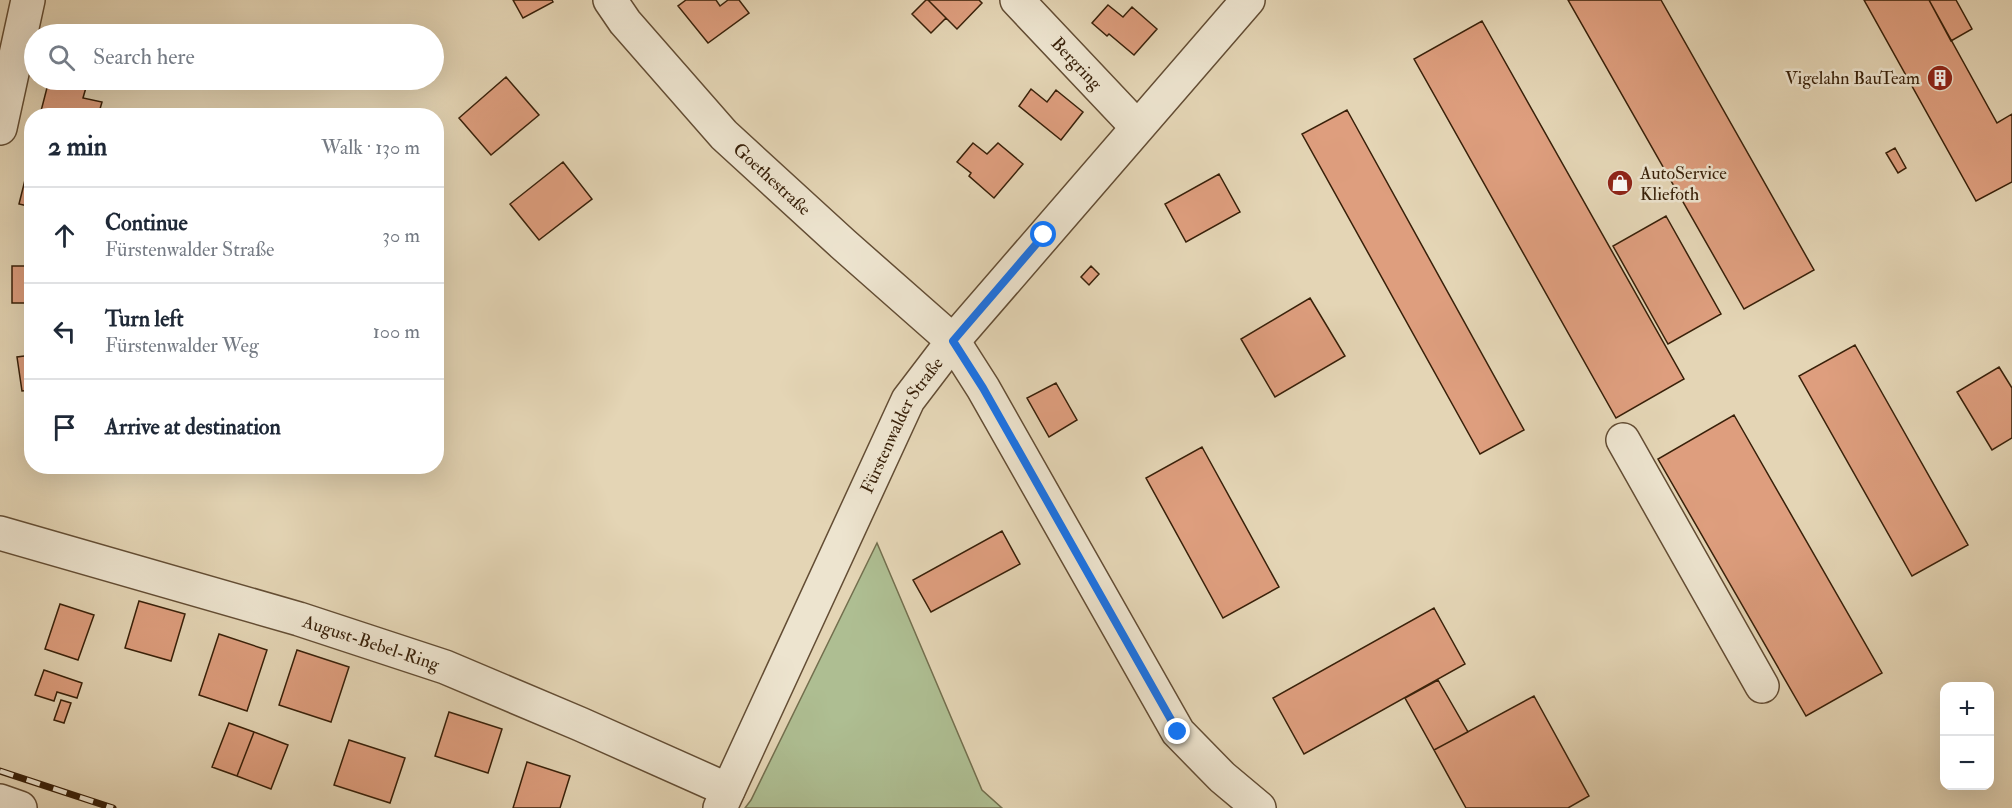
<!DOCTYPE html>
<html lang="en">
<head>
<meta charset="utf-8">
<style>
  body { margin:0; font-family:"IM FELL Double Pica",serif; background:#f6f6f7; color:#1f2937 }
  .controls { position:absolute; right:18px; bottom:18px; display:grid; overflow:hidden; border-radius:12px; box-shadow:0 6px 24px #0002 }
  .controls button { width:54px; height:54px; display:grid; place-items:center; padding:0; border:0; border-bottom:2px solid #e0e1e3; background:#fff; color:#1f2937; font:30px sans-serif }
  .stop { position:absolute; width:18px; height:18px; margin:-14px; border:4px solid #1a73e8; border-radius:50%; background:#fff }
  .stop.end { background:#1a73e8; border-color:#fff; box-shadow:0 2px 6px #0008 }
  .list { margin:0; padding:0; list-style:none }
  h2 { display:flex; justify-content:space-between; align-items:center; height:78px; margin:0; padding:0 24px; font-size:26px }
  h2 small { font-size:20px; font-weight:400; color:#747a83 }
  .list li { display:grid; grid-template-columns:39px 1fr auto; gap:18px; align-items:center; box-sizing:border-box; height:96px; padding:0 24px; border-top:2px solid #e0e1e3 }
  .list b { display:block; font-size:22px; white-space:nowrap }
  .list p { margin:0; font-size:20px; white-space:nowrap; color:#747a83 }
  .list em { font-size:20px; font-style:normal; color:#747a83 }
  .icon { flex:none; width:33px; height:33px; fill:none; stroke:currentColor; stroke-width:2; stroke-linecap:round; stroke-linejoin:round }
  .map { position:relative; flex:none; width:2012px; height:808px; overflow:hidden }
  .search { position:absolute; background:#fff; box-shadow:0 6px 24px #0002; left:24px; top:24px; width:420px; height:66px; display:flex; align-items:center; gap:15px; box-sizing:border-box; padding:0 21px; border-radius:33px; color:#747a83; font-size:22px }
  .panel { position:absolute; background:#fff; box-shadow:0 6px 24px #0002; left:24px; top:108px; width:420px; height:366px; border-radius:24px }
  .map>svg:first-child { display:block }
  .green { fill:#aebe92; stroke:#736f4e; stroke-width:1.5 }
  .building { fill:#de9e7e; stroke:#382009; stroke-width:1.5 }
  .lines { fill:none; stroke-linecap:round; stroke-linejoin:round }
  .minor-casing { stroke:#634d34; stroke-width:36 }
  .minor { stroke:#ede4cf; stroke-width:33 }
  .rail-casing { stroke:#382009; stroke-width:7 }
  .rail { stroke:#ede4cf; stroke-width:4.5; stroke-dasharray:14; stroke-linecap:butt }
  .route { stroke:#1a73e8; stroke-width:8 }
  .labels { text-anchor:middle; stroke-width:5; stroke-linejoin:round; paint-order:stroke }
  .street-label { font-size:18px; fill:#382009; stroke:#ede4cf }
  .poi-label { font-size:18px; fill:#382009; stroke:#ede4cf; text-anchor:end }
</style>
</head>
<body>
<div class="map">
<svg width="2012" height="808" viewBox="0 0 2012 808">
  <rect width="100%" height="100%" fill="#e4d5b5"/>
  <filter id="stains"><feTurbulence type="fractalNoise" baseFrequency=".00333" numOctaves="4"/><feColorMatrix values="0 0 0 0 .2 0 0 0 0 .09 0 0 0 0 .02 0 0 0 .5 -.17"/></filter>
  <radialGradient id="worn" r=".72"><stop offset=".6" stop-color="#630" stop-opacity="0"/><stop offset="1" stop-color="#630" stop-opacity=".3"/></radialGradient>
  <path class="green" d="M 877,543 L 982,790 L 1002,808 L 745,808 L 751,800 Z"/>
  <path class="building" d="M 513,0 L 552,0 L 553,2 L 523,18 Z
    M 686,0 L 716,0 L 720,6 L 728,0 L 739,0 L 749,13 L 708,43 L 678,6 Z
    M 926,0 L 928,0 L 946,18 L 931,33 L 912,14 Z
    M 928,0 L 979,0 L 982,3 L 957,29 Z
    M 1568,0 L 1661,0 L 1814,270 L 1744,309 Z
    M 1864,0 L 1929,0 L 1997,123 L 2012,114 L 2012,182 L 1976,201 Z
    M 1929,0 L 1956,0 L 1972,29 L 1951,41 Z
    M 1108,5 L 1123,17 L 1132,7 L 1157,29 L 1134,55 L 1109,34 L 1107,36 L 1092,23 Z
    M 1482,21 L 1684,379 L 1616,418 L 1414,59 Z
    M 506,77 L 539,115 L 491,155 L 459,118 Z
    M 49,80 L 70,80 L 87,84 L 83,98 L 102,102 L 98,116 L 51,116 L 51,114 L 41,111 Z
    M 1031,89 L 1047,102 L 1056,90 L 1083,112 L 1061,140 L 1019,106 Z
    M 1347,110 L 1524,430 L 1480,454 L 1302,134 Z
    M 973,143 L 987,154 L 998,143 L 1023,164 L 994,198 L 969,176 L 971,173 L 957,162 Z
    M 1895,148 L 1906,168 L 1898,173 L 1886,153 Z
    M 563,162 L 592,199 L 539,240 L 510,204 Z
    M 28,168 L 32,169 L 32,207 L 19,204 Z
    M 1219,174 L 1240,212 L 1186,242 L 1165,204 Z
    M 1666,216 L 1721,314 L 1668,344 L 1613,246 Z
    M 12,266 L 32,266 L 32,303 L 12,303 Z
    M 1091,266 L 1099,274 L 1089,285 L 1081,277 Z
    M 1310,298 L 1345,356 L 1275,397 L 1241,339 Z
    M 1855,345 L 1968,545 L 1912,576 L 1799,376 Z
    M 32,355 L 32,390 L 22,391 L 17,357 Z
    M 1999,367 L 2012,388 L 2012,438 L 1992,450 L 1957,392 Z
    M 1056,383 L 1077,420 L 1049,437 L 1027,398 Z
    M 1734,415 L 1882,673 L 1806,716 L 1658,459 Z
    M 1202,447 L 1279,587 L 1223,618 L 1146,478 Z
    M 1002,531 L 1020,564 L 931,612 L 913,580 Z
    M 139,601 L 185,614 L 171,661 L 125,648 Z
    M 60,604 L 94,615 L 78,660 L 45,649 Z
    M 1434,608 L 1465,664 L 1304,754 L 1273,698 Z
    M 219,634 L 267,650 L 247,711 L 199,695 Z
    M 297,650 L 349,667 L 331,722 L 279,705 Z
    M 44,670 L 82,683 L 77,698 L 57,692 L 54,701 L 35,695 Z
    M 1438,680 L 1468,732 L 1434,750 L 1405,698 Z
    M 1534,696 L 1589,796 L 1568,808 L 1466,808 L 1434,750 Z
    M 61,700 L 71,703 L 64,723 L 54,720 Z
    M 449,712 L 502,729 L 488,773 L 435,756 Z
    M 229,723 L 254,732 L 237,776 L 212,767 Z
    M 254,732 L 288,745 L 271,789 L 237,776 Z
    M 349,740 L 405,758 L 390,803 L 334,785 Z
    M 527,762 L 570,776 L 560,808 L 513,808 Z"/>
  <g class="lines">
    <g class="minor-casing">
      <g id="minor">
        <path id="s1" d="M 610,0 L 625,22 L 724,135 L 843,244 L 953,341 L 983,388 L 1178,732 L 1222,777 L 1259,808"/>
        <path id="s2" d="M 1017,0 L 1137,127"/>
        <path d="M 0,128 L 28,0"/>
        <path d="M 1623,440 L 1762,686"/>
        <path id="s3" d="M 0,533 L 299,619 L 445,667 L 580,724 L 728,790"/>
        <path d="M 0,801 L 20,808"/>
        <path id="s4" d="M 720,808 L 908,400 L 953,341 L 1248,0"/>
      </g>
    </g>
    <use href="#minor" class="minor"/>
    <g class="rail-casing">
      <path id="rail" d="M 0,771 L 113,808"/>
    </g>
    <use href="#rail" class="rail"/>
  </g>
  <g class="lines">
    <path class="route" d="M 1044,235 L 953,341 L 983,388 L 1178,732"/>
  </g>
  <defs>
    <g id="building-disc" transform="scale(1.35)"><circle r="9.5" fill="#8f2418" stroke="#ede4cf"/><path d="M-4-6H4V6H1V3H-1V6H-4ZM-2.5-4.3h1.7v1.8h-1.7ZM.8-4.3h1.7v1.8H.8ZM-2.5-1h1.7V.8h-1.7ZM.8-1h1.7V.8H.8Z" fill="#fff"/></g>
    <g id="shop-disc" transform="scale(1.35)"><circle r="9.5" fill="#8f2418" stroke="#ede4cf"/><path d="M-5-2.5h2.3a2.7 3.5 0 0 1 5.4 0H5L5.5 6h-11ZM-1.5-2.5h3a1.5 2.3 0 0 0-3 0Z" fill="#fff"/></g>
  </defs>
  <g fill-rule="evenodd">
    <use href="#building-disc" x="1940" y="78"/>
    <use href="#shop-disc" x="1620" y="183"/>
  </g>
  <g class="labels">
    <g class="street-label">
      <text dy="6" stroke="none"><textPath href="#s2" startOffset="87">Bergring</textPath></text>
      <text dy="6" stroke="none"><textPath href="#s1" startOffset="242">Goethestraße</textPath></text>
      <text dy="6" stroke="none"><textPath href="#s4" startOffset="424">Fürstenwalder Straße</textPath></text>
      <text dy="6" stroke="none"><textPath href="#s3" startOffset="387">August-Bebel-Ring</textPath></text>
    </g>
    <g class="poi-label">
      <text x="1920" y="84">Vigelahn BauTeam</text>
      <text x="1640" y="179" text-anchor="start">AutoService<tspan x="1640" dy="21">Kliefoth</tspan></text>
    </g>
  </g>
  <rect width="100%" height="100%" filter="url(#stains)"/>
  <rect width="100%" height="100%" fill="url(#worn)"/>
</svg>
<div class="controls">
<button>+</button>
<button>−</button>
</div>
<div class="stop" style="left:1044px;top:235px"></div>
<div class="stop end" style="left:1178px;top:732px"></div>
<div class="search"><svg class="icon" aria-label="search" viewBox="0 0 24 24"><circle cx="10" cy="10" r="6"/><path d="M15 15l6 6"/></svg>Search here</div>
<section class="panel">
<h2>2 min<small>Walk · 130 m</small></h2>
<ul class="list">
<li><svg class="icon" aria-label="ahead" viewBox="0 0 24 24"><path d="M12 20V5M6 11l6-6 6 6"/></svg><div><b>Continue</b><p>Fürstenwalder Straße</p></div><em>30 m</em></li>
<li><svg class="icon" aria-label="left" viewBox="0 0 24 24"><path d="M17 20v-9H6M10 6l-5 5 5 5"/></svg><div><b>Turn left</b><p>Fürstenwalder Weg</p></div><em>100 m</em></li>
<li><svg class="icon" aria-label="arrive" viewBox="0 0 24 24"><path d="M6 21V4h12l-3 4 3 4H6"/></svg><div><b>Arrive at destination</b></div></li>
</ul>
</section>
</div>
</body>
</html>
